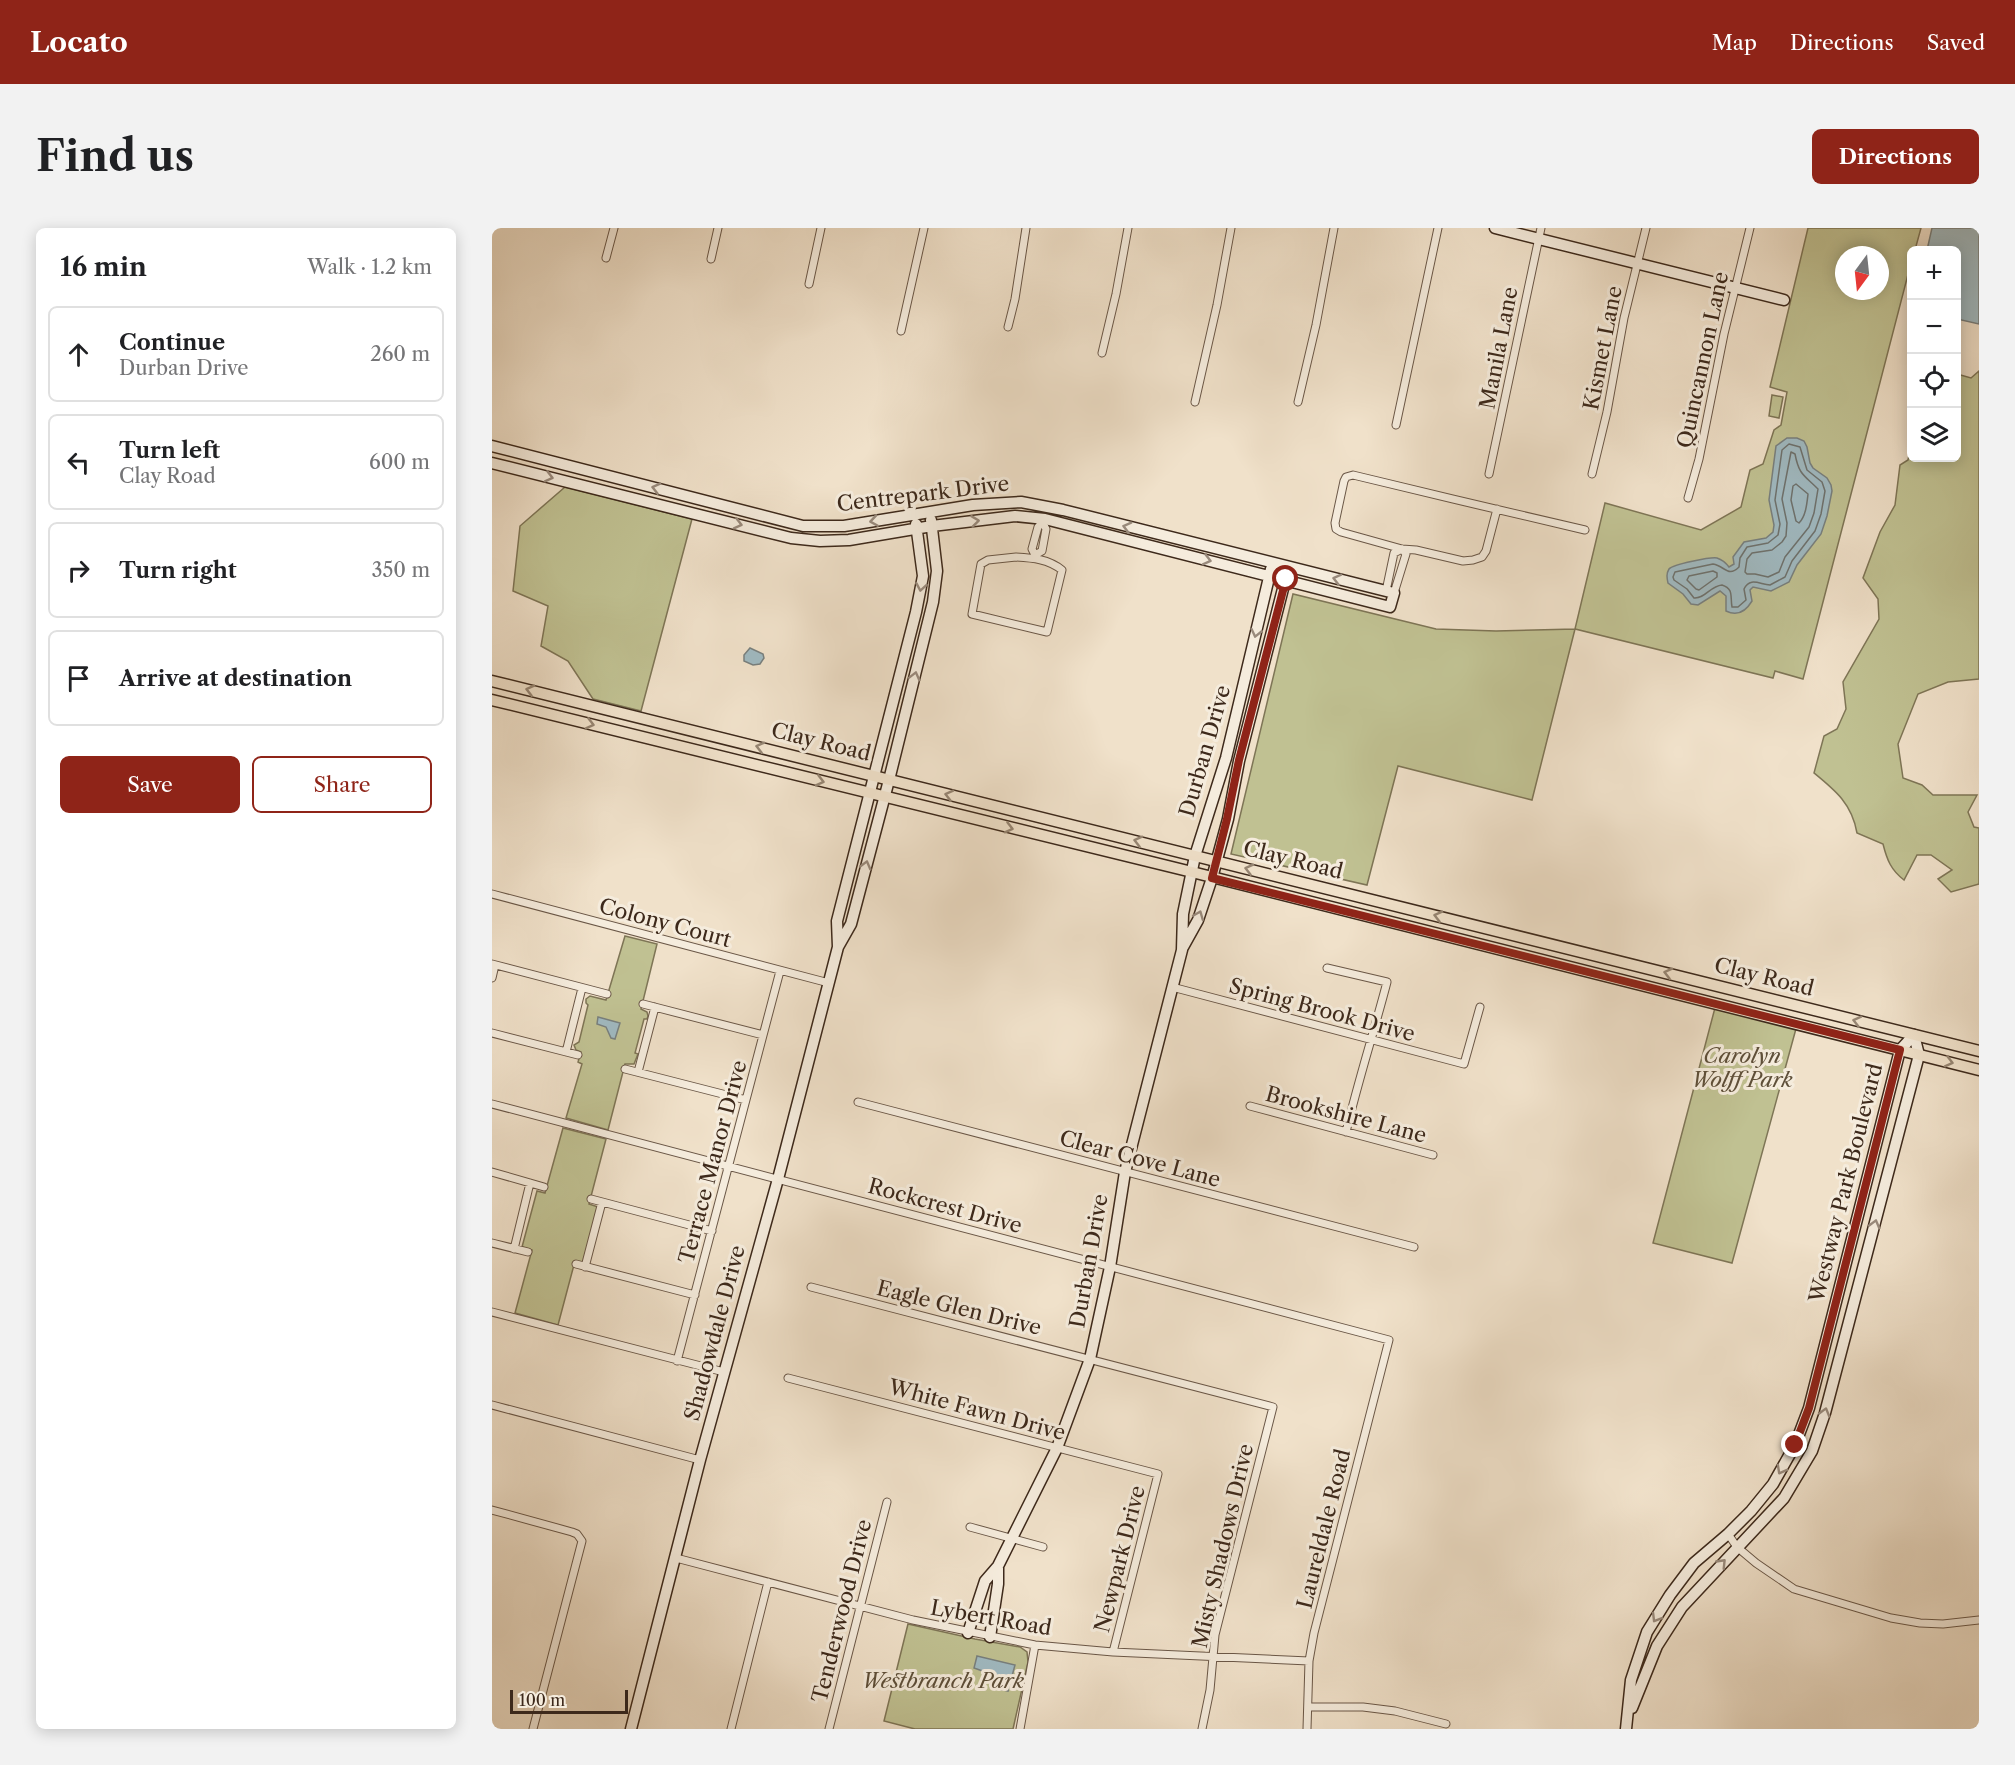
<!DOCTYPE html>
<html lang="en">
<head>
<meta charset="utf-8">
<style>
  body { margin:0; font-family:"Libre Caslon Text",serif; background:#f2f2f2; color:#202124 }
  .controls { position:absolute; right:18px; top:18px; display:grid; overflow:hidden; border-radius:9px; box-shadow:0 3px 15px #0003 }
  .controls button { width:54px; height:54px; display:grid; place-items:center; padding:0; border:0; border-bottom:2px solid #e0e0e0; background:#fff; color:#202124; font:30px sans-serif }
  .compass { position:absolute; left:1343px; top:18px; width:54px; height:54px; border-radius:50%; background:#fff; box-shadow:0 3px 15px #0003; rotate:195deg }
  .scale { position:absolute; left:18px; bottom:15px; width:118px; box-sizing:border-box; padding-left:6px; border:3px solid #3d291b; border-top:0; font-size:16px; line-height:21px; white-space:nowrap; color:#3d291b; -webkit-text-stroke:4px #f5ecdd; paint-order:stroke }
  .stop { position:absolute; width:18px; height:18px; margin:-14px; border:4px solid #8f2418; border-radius:50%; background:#fff }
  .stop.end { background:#8f2418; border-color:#fff; box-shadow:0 2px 6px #0008 }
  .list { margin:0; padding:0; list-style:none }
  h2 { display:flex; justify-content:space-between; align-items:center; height:78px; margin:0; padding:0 24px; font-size:26px }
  h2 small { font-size:20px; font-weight:400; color:#757577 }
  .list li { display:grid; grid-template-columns:39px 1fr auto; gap:18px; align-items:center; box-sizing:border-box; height:96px; margin:0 12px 12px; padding:0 12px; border:2px solid #e0e0e0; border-radius:9px }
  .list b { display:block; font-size:22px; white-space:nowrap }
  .list p { margin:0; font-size:20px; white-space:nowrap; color:#757577 }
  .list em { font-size:20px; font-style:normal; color:#757577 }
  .actions { display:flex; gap:12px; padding:18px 24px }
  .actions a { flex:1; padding:14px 0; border:2px solid #8f2418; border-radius:9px; text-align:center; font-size:21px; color:#8f2418 }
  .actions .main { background:#8f2418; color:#fff }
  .icon { flex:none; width:33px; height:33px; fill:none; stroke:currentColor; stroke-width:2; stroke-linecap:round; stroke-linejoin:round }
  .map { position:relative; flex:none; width:1487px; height:1501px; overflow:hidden; border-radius:9px }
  header { display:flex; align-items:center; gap:36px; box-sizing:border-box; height:84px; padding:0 30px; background:#8f2418; color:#fff }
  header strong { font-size:28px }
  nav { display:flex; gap:33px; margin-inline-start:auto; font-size:21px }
  .intro { display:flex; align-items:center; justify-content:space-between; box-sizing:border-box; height:144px; padding:0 36px }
  h1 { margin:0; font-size:42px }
  .button { padding:15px 27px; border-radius:9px; background:#8f2418; color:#fff; font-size:21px; font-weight:700 }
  main { display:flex; gap:36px; padding:0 36px }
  aside { flex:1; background:#fff; border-radius:9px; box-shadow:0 3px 15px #0003 }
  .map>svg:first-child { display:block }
  .green { fill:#c0c192; stroke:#7e7556; stroke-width:1.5; fill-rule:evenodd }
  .water { fill:#a0bac2; stroke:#78807f; stroke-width:1.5 }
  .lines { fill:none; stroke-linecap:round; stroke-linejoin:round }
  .shore { stroke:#6e726e; stroke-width:1.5 }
  .street-casing { stroke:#6a5747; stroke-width:9 }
  .secondary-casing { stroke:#3d291b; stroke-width:13 }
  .primary-casing { stroke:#3d291b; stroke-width:13 }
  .street { stroke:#f5ecdd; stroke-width:7 }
  .secondary { stroke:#f5ecdd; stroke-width:10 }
  .primary { stroke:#f0e1ca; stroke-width:10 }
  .oneway { stroke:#998a7c }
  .oneway2 { stroke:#968572 }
  .route { stroke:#8f2418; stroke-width:8 }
  .labels { text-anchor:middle; stroke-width:6; stroke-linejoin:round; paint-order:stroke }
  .street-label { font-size:21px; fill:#3d291b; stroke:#f5ecdd }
  .park-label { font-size:21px; font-style:italic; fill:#5e4f39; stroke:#f5ecdd }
</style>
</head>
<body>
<header>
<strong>Locato</strong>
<nav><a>Map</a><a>Directions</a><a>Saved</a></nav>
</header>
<div class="intro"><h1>Find us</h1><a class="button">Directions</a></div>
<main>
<aside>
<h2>16 min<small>Walk · 1.2 km</small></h2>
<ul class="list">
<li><svg class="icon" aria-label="ahead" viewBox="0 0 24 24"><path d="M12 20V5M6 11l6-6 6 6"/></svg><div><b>Continue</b><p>Durban Drive</p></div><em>260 m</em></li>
<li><svg class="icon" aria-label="left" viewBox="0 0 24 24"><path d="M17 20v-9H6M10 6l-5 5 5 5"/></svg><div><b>Turn left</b><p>Clay Road</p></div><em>600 m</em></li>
<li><svg class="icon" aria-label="right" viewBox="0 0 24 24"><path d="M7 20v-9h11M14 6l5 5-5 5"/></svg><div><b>Turn right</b></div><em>350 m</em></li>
<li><svg class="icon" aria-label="arrive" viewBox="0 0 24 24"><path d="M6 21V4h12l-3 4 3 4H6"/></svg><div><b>Arrive at destination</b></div></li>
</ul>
<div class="actions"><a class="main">Save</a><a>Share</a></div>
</aside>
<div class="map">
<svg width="1487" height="1501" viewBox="0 0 1487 1501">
  <rect width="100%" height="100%" fill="#f0e1ca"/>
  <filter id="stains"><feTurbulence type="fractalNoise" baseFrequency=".00333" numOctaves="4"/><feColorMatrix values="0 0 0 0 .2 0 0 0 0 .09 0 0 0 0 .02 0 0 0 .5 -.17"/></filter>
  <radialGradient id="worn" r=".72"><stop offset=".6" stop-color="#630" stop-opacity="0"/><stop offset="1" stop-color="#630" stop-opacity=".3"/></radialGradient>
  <path class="green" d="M 1316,0 L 1429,0 L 1423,22 L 1420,22 L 1419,35 L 1311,451 L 1283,443 L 1281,450 L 1083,401 L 1040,572 L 906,538 L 875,657 L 739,626 L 801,366 L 944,401 L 1004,403 L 1083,401 L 1113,275 L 1209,302 L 1249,279 L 1258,242 L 1271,236 L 1282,202 L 1289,197 L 1295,164 L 1278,159 ZM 1352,27 L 1388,27 L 1388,63 L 1352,63 Z
    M 1487,143 L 1487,451 L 1456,454 L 1426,466 L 1406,516 L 1411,550 L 1430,557 L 1441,567 L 1485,567 L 1476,584 L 1482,599 L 1487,600 L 1487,656 L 1459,664 L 1446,651 L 1460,642 L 1439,627 L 1425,627 L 1412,652 C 1399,642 1395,632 1391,616 L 1365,605 C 1360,576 1344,563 1322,545 L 1332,508 L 1345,501 L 1354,481 L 1351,454 L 1387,391 L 1386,371 L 1371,350 L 1388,304 L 1403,277 L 1408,237 L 1416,232 L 1419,218 L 1420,230 L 1464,230 L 1465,146 L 1479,150 Z
    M 1280,167 L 1291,169 L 1287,190 L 1277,188 Z
    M 73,259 L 200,291 L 149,483 L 101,471 L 76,433 L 49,418 L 56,378 L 21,363 L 28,298 Z
    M 133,708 L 165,716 L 149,781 L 155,784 L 156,788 L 155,791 L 152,791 L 143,825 L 146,826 L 142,836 L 133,836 L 116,902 L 74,890 L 90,836 L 86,834 L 89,824 L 84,822 L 82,817 L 87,814 L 96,777 L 94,775 L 94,771 L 98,768 L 114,772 Z
    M 1224,776 L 1305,797 L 1240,1035 L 1161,1015 Z
    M 71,900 L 114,911 L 97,976 L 106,979 L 91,1035 L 83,1033 L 66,1097 L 23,1085 L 40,1022 L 30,1019 L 45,963 L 53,965 Z
    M 416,1396 L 483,1411 L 528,1419 L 535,1424 L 536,1434 L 521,1501 L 423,1501 L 392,1493 Z"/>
  <path class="water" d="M 1440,0 L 1487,0 L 1487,96 L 1465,91 L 1464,22 L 1435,22 Z
    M 1295,210 L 1305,210 L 1312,213 L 1315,219 L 1318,235 L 1321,240 L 1335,250 L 1339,257 L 1340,263 L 1335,288 L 1329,306 L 1305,337 L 1297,354 L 1279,363 L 1261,359 L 1258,362 L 1260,373 C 1254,383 1246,389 1234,383 L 1234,368 L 1228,363 L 1206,377 L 1199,376 L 1191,366 L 1176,355 C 1175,350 1174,346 1177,341 C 1181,336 1219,329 1225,330 C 1231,332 1234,335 1237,339 L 1242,336 L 1241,329 L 1252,314 L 1274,310 L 1281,304 L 1282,297 L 1277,272 L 1284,218 Z
    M 258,420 L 271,426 L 272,430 L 268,436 L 261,437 L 252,433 L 252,427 Z
    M 106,789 L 128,795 L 123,811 L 119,810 L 114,799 L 105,796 Z
    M 485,1428 L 523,1437 L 516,1463 L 498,1459 L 502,1447 L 482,1440 Z"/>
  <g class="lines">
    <path class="shore" d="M 1297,216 L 1308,219 L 1315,242 L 1330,254 L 1333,263 L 1329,286 L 1323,303 L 1300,333 L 1293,349 L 1278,357 C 1267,356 1258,349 1252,361 L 1254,372 L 1246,379 L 1240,379 C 1238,368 1242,361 1230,357 C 1218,358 1213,371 1202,370 L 1195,361 L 1182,352 L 1181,349 L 1183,344 L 1221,336 C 1233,338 1236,350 1247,339 L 1248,330 L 1255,319 L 1276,315 L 1286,307 L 1288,296 L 1283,272 L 1290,222 Z
      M 1299,224 L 1303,226 C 1307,247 1312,247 1326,261 L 1322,285 L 1317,299 L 1293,329 L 1287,344 L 1276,349 L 1263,346 L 1255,346 L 1253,344 L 1255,331 L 1260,325 L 1280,322 L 1290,314 L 1294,308 L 1295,295 L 1290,271 Z
      M 1304,256 L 1316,266 C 1315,275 1314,288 1307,295 L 1304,293 L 1299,272 L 1301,258 Z
      M 1221,343 L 1225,345 L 1225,349 L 1207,362 L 1204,361 L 1195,352 L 1197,348 Z"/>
    <g class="street-casing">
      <path id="street" d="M 114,30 L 122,0
        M 219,31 L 226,0
        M 317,56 L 329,0
        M 516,99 L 523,71 L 534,0
        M 409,103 L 432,0
        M 610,125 L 624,66 L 636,0
        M 703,174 L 725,77 L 739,0
        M 806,174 L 824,97 L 842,0
        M 904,197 L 946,0
        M 997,246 L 1049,0
        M 1100,246 L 1115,184 L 1132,90 L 1154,0
        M 1196,270 L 1207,231 L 1232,106 L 1258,0
        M 1005,281 L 994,323 L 990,329 L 981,332 L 971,333 L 924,322 L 910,321 L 849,304 L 844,301 L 843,295 L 852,253 L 854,249 L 861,247 C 938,266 1016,284 1093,302
        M 543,327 L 550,323 L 554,301 L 551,295
        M 524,329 C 541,330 556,331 570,342 L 555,404 L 480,386 L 489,336 L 496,332 Z
        M 543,330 L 543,327 L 540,321 L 546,299 L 553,291
        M 894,363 L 902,325 L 910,321
        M 902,365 L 914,326 L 910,321
        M 0,666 L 337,755
        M 0,736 L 115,766
        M 835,740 L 895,754 C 882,804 866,853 854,904
        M 0,750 L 3,737
        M 680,759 L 972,836 L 988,779
        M 151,776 L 271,807
        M 0,805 L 86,827
        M 74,824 L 90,760
        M 133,841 L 254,872
        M 146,844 L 163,779
        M 366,874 L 922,1019
        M 0,876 L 897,1112 L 822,1405 L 817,1433 L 815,1501
        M 758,878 L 941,927
        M 0,944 L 52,959
        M 99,971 L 220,1003
        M 0,1015 L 36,1024
        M 22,1021 L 38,955
        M 84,1036 L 203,1067
        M 93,1039 L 110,974
        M 319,1059 L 781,1179 L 723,1407 L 718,1462 L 710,1501
        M 0,1084 L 232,1144
        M 185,1133 L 288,743
        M 296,1150 L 666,1246 L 621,1424
        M 0,1177 L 208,1232
        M 0,1282 L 80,1304 L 85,1306 L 90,1313 L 41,1501
        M 478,1299 L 551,1319
        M 1236,1306 L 1245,1319 L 1264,1335 L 1302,1361 L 1399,1390 L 1428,1395 L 1451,1396 L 1487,1392
        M 184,1330 L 421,1392 L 543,1417 L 621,1424 L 817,1433
        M 816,1479 L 871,1479 L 903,1483 L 954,1496
        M 239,1501 L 276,1354
        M 337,1501 L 395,1274
        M 528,1501 L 543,1417"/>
    </g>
    <g class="secondary-casing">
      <path id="secondary" d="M 1003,0 L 1292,72
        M 0,218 L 311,298 L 352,298 L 481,277 L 529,274 L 571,282 L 902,365 L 898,379 L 553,291 L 523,288 L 440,298 L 357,312 L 328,313 L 299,310 L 0,235
        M 346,719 L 345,693 L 424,384 L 431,348 L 424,296
        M 691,719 L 706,692 L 720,650 L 736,591 L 747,533 L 795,345
        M 476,1405 L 493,1353 L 506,1338 L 565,1220 L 598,1131 L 618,1039 L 633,944 L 690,722 L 691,686 L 703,628 L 734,530 L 779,341
        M 498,1409 L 506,1356 L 506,1338
        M 1140,1480 L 1165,1418 L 1190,1379 L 1292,1270 L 1320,1223 L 1333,1185 L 1427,827 L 1422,807
        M 139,1501 L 208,1232 L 286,951 L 346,719 L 359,696 L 397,552 L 441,374 L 445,343 L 439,292
        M 1134,1501 L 1139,1452 L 1155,1404 L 1178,1367 L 1202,1335 L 1236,1306 L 1259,1283 L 1281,1256 L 1303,1217 L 1317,1180 L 1408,822 L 1422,807"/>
    </g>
    <g class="primary-casing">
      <path id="primary" d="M 0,453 L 1487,823
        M 0,472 L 700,644 L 1487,842"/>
    </g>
    <use href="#street" class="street"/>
    <use href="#secondary" class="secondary"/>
    <use href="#primary" class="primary"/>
  </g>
  <defs><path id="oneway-chevron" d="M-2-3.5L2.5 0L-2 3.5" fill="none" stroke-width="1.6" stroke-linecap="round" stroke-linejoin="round" transform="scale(1.5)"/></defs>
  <g class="oneway">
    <use href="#oneway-chevron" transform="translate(57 249) rotate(14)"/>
    <use href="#oneway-chevron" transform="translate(164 260) rotate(-166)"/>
    <use href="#oneway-chevron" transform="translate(382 293) rotate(171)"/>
    <use href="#oneway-chevron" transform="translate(483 293) rotate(-7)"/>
    <use href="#oneway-chevron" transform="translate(246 296) rotate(14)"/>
    <use href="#oneway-chevron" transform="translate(635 299) rotate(-165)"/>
    <use href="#oneway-chevron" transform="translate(715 332) rotate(14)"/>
    <use href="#oneway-chevron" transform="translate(845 351) rotate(-166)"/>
    <use href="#oneway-chevron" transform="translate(429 359) rotate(100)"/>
    <use href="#oneway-chevron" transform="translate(764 405) rotate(103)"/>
    <use href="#oneway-chevron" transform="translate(423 448) rotate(-76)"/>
    <use href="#oneway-chevron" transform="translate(374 637) rotate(-75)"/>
    <use href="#oneway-chevron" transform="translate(707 687) rotate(-68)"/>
    <use href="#oneway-chevron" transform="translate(1383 996) rotate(-75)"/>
    <use href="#oneway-chevron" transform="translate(1333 1184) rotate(-74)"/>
    <use href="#oneway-chevron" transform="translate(1289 1242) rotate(119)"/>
    <use href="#oneway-chevron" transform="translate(1230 1335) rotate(-46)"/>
    <use href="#oneway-chevron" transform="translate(1164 1390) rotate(121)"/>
  </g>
  <g class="oneway2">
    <use href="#oneway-chevron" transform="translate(38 462) rotate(-166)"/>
    <use href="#oneway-chevron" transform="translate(98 496) rotate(14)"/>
    <use href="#oneway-chevron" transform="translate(268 519) rotate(-166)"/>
    <use href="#oneway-chevron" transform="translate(328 553) rotate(14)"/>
    <use href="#oneway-chevron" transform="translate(457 567) rotate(-166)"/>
    <use href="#oneway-chevron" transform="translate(517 600) rotate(14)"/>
    <use href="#oneway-chevron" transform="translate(646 613) rotate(-166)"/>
    <use href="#oneway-chevron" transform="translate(757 641) rotate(-166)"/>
    <use href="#oneway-chevron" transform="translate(946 688) rotate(-166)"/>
    <use href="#oneway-chevron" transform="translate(1176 745) rotate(-166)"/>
    <use href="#oneway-chevron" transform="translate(1365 793) rotate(-166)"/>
    <use href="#oneway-chevron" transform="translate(1457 834) rotate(14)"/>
  </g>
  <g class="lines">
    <path class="route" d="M 794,351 L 747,532 L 735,591 L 720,650 L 1408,822 L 1317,1180 L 1303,1217"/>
  </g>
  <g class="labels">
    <g class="street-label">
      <text transform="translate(1007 120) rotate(-79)" y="7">Manila Lane</text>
      <text transform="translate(1111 120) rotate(-79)" y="7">Kismet Lane</text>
      <text transform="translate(1211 132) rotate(-78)" y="7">Quincannon Lane</text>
      <text transform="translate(431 266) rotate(-7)" y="7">Centrepark Drive</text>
      <text transform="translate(329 514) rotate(14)" y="7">Clay Road</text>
      <text transform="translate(713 523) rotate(-74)" y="7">Durban Drive</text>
      <text transform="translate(801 632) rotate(14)" y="7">Clay Road</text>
      <text transform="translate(173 695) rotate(15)" y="7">Colony Court</text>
      <text transform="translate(1272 749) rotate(14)" y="7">Clay Road</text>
      <text transform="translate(830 782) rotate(15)" y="7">Spring Brook Drive</text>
      <text transform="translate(854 887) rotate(15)" y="7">Brookshire Lane</text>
      <text transform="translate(648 931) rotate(15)" y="7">Clear Cove Lane</text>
      <text transform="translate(221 934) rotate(-75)" y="7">Terrace Manor Drive</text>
      <text transform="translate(1354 955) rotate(-76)" y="7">Westway Park Boulevard</text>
      <text transform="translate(453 978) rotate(15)" y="7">Rockcrest Drive</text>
      <text transform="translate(597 1033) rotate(-80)" y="7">Durban Drive</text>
      <text transform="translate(467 1080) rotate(14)" y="7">Eagle Glen Drive</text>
      <text transform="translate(223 1105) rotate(-75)" y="7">Shadowdale Drive</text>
      <text transform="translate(485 1182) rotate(15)" y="7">White Fawn Drive</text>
      <text transform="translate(832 1301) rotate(-76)" y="7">Laureldale Road</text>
      <text transform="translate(731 1318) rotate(-77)" y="7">Misty Shadows Drive</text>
      <text transform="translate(628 1331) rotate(-76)" y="7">Newpark Drive</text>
      <text transform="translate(350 1383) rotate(-76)" y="7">Tenderwood Drive</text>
      <text transform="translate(499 1390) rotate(10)" y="7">Lybert Road</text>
    </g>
    <g class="park-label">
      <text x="1250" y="835">Carolyn<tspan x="1250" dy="24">Wolff Park</tspan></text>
      <text x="451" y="1460">Westbranch Park</text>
    </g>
  </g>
  <rect width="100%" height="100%" filter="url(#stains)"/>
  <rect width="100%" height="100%" fill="url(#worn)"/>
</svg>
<div class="controls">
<button>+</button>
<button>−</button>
<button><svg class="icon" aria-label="locate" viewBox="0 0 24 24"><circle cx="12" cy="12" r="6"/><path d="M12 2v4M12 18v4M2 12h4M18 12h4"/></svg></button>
<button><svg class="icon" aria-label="layers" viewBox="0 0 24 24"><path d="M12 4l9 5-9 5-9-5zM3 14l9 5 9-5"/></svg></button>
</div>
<svg class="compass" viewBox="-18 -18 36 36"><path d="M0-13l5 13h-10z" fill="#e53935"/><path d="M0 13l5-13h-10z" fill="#757577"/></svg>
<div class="scale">100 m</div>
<div class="stop" style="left:794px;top:351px"></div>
<div class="stop end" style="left:1303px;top:1217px"></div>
</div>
</main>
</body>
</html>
